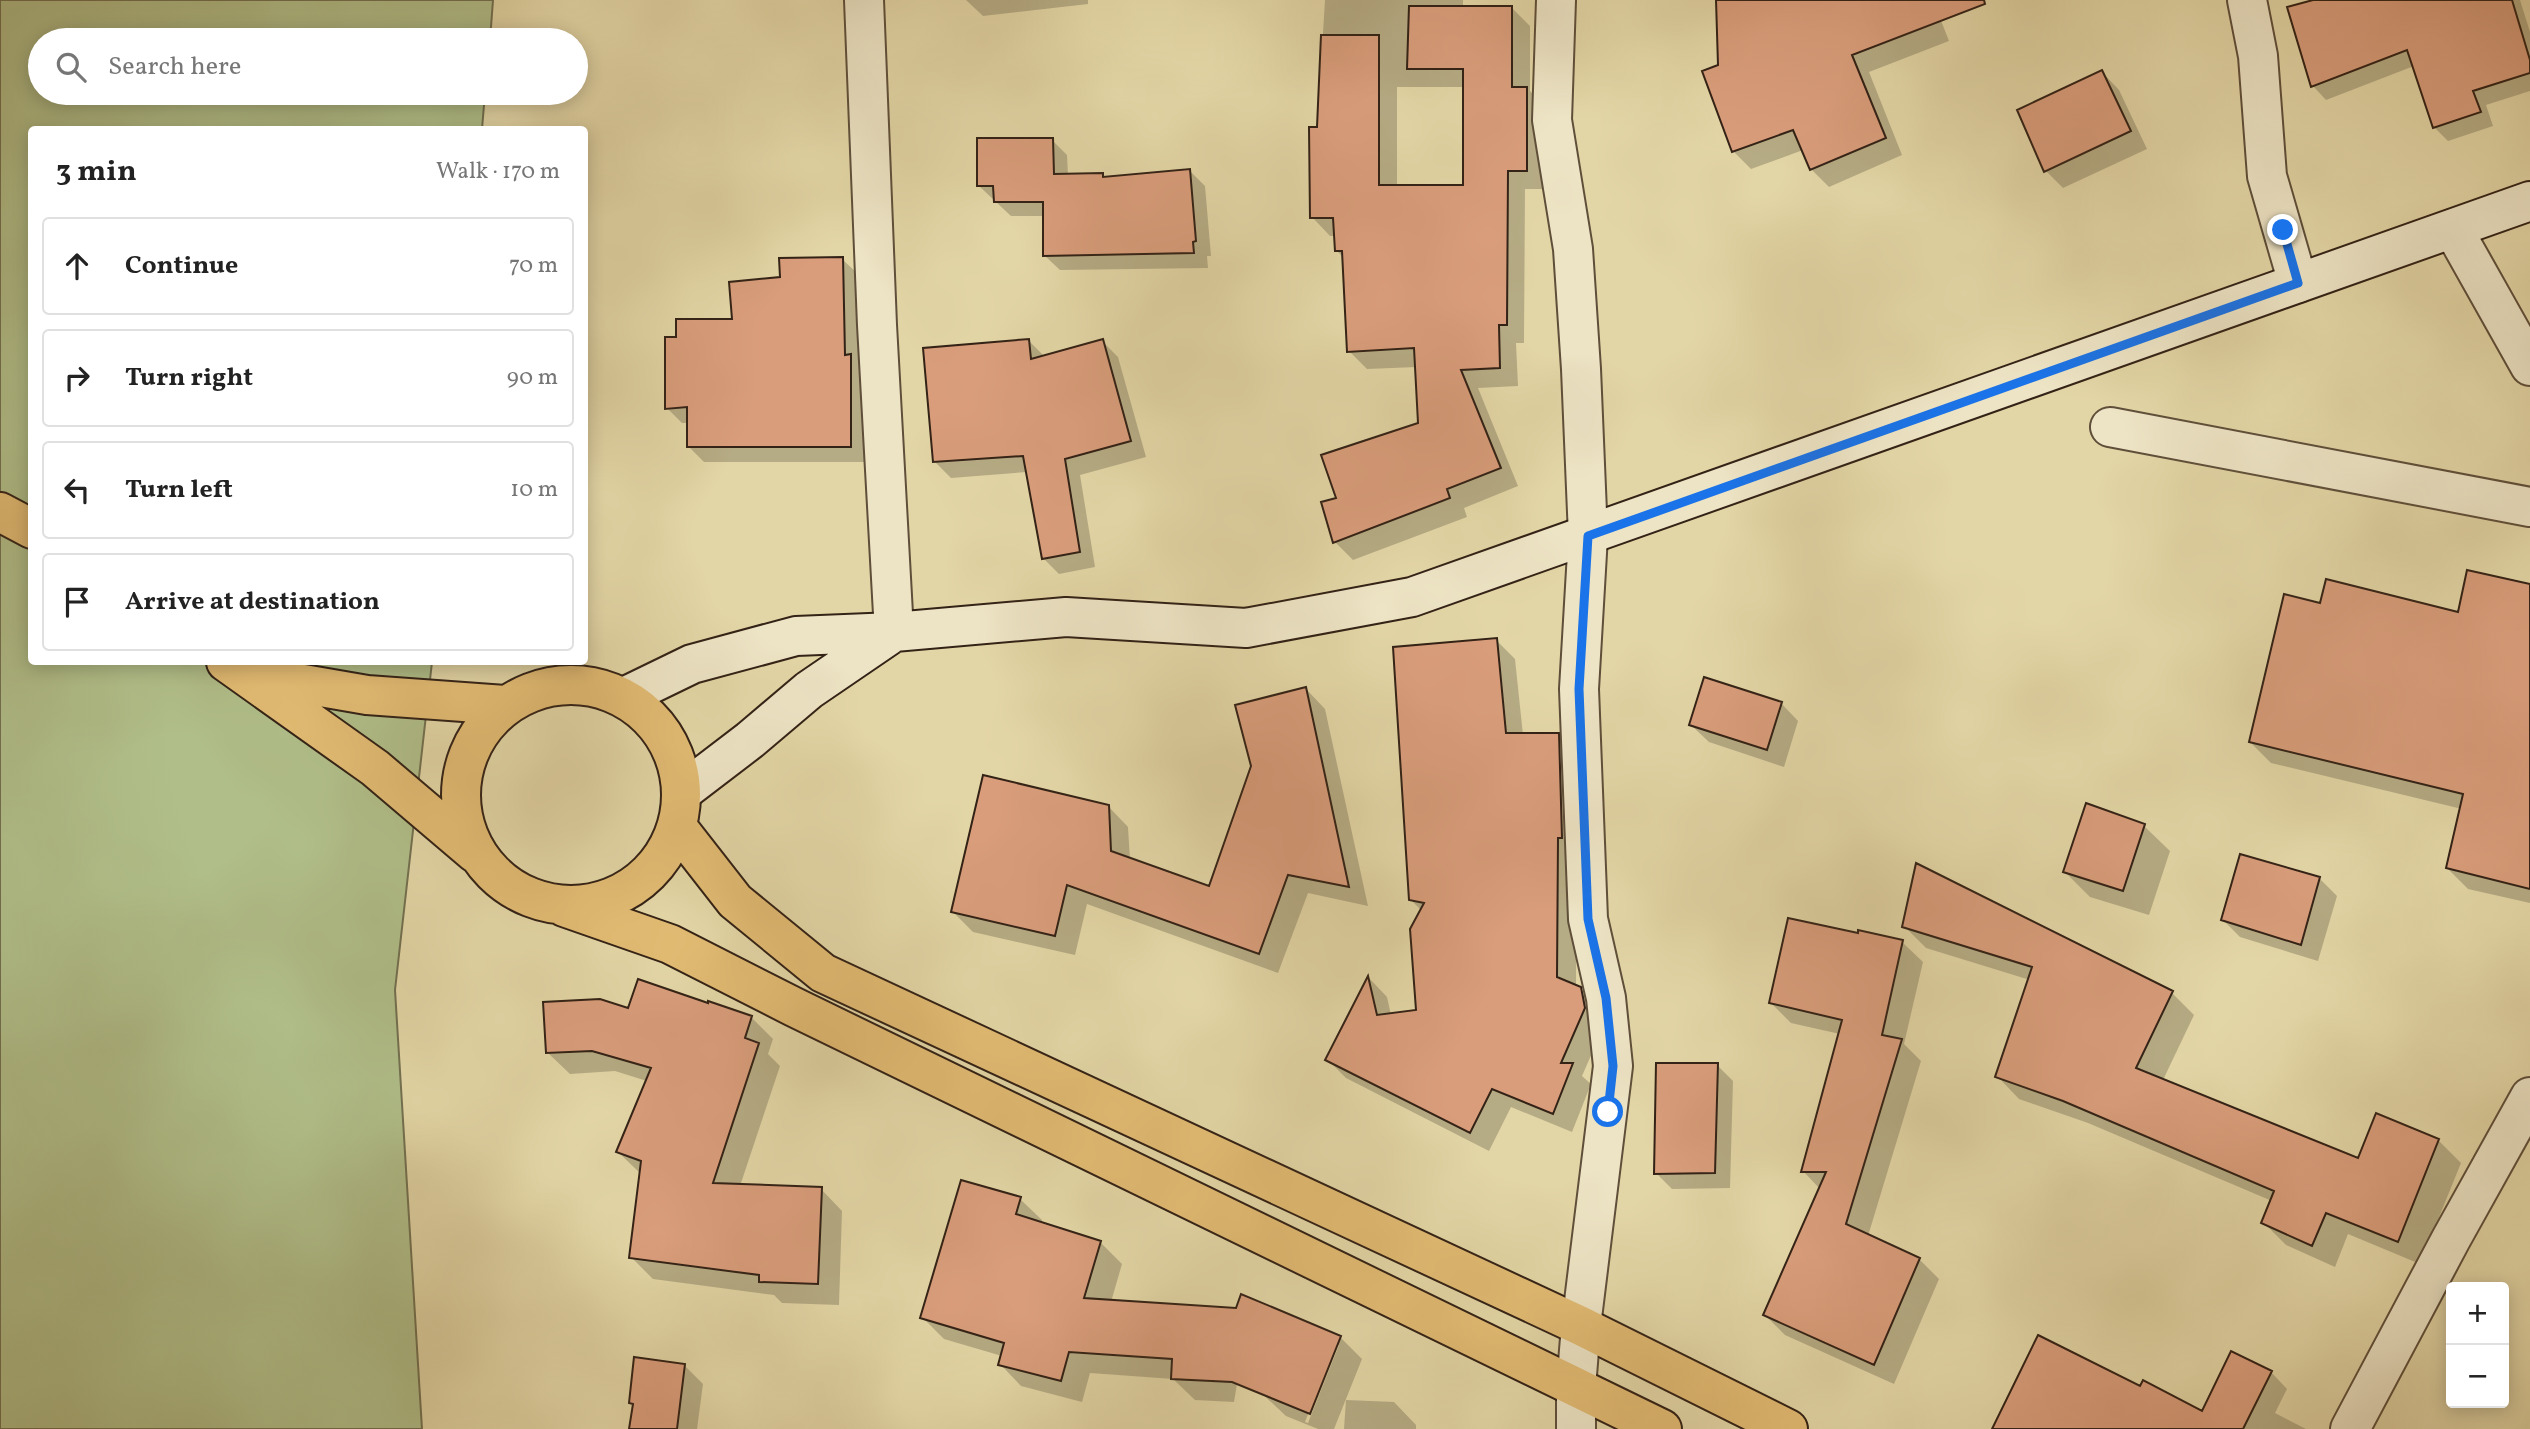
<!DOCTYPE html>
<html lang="en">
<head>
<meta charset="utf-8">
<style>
  body { margin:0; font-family:Vollkorn,serif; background:#f6f6f6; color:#222 }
  .controls { position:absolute; right:21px; bottom:21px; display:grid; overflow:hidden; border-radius:7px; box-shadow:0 4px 18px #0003 }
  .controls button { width:63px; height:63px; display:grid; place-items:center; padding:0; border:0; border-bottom:2px solid #e0e0e0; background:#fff; color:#222; font:35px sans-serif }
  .stop { position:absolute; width:21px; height:21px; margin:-16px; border:5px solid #1a73e8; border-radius:50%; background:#fff }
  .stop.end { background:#1a73e8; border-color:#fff; box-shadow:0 2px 7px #0008 }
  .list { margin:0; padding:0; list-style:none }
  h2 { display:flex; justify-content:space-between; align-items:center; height:91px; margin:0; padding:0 28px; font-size:30px }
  h2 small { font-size:23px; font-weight:400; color:#767676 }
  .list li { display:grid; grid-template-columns:46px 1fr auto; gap:21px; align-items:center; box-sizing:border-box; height:98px; margin:0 14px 14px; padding:0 14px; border:2px solid #e0e0e0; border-radius:7px }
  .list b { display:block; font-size:26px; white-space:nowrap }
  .list em { font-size:23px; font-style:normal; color:#767676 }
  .icon { flex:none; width:38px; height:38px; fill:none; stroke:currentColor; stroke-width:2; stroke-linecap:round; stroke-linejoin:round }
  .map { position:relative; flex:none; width:2530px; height:1429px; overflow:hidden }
  .search { position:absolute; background:#fff; box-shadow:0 4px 18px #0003; left:28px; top:28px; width:560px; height:77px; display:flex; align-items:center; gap:18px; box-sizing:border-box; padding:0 24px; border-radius:38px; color:#767676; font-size:26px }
  .panel { position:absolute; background:#fff; box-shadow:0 4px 18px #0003; left:28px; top:126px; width:560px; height:539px; border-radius:7px }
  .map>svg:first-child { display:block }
  .green { fill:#b0be89; stroke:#727050; stroke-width:2 }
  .shadow { fill:#0003; fill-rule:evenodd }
  .building { fill:#d99d7b; stroke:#332216; stroke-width:2 }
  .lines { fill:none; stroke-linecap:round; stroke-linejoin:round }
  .minor-casing { stroke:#5f4f3a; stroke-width:42 }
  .secondary-casing { stroke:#332216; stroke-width:42 }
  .trunk-casing { stroke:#332216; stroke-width:42 }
  .minor { stroke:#ede4c5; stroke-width:38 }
  .secondary { stroke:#ede4c5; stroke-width:38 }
  .trunk { stroke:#e2bb73; stroke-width:38 }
  .route { stroke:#1a73e8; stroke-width:9 }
</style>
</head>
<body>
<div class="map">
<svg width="2530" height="1429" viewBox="0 0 2530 1429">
  <rect width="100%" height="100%" fill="#e3d6a6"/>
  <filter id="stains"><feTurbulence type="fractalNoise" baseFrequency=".00286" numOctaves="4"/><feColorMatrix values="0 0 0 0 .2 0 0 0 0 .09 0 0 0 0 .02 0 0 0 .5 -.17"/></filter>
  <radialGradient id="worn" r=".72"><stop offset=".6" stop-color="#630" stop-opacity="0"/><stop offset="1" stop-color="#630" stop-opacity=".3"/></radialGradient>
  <path class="green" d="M 0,0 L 493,0 L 490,40 L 40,40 L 40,93 L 485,93 L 482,129 L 32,130 L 32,662 L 432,662 L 395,990 L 422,1429 L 0,1429 Z"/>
  <path class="shadow" d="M 966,0 L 1088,0 L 1088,4 L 983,16 Z
    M 1325,0 L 1463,0 L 1463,8 L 1511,7 L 1530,26 L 1530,91 L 1545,107 L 1545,189 L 1525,189 L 1524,343 L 1516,343 L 1518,386 L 1478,388 L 1518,486 L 1464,508 L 1467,517 L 1353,560 L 1335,542 L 1338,499 L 1420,424 L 1417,367 L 1367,369 L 1349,351 L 1344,258 L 1337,251 L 1336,236 L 1330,236 L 1312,217 ZM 1397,87 L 1464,87 L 1464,187 L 1397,187 Z
    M 1718,0 L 1933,0 L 1949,41 L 1869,72 L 1902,155 L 1829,187 L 1811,169 L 1803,150 L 1751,169 L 1733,151 L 1720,66 Z
    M 2319,0 L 2520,0 L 2530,32 L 2530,91 L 2486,105 L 2493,126 L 2448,141 L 2434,127 L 2414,66 L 2326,100 L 2313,86 Z
    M 2102,72 L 2119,90 L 2147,149 L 2063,188 L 2046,171 Z
    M 1052,140 L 1067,155 L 1068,175 L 1102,175 L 1106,178 L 1190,171 L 1205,186 L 1211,256 L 1207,256 L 1208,268 L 1060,270 L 1044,255 L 1044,216 L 1011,216 L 979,186 Z
    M 842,259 L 858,274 L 859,365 L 866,371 L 866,462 L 704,462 L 688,446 L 688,423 L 682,423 L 667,408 L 678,339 L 733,320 L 781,278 Z
    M 1029,341 L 1045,357 L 1102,341 L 1118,357 L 1146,457 L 1080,475 L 1095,567 L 1059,574 L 1043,558 L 1027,472 L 951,478 L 935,462 Z
    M 2530,586 L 2530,903 L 2468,889 L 2447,868 L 2462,809 L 2271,763 L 2250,742 L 2322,605 L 2460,614 Z
    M 1496,640 L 1515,659 L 1523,735 L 1558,735 L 1577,754 L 1576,987 L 1600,1008 L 1603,1028 L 1582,1076 L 1591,1084 L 1572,1132 L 1511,1107 L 1489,1151 L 1346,1078 L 1327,1059 L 1369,978 L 1387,997 L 1391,1015 L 1418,1012 L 1422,911 L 1410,899 Z
    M 1306,689 L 1325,709 L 1368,906 L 1308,893 L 1278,973 L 1087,904 L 1075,955 L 973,932 L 953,912 L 1108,806 L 1128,827 L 1130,860 L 1210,888 Z
    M 1781,703 L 1798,721 L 1784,767 L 1709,742 L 1691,725 Z
    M 2144,826 L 2170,851 L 2149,915 L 2090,897 L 2065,872 Z
    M 2242,856 L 2320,879 L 2337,896 L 2318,961 L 2240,937 L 2223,920 Z
    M 1904,926 L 2172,993 L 2194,1015 L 2163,1080 L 2359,1160 L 2438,1140 L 2461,1163 L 2420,1264 L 2348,1234 L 2335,1267 L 2286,1245 L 2263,1222 L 2272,1201 L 2088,1123 L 2019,1099 L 1997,1076 L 2030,980 L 1926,948 Z
    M 1902,942 L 1923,962 L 1904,1044 L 1921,1061 L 1868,1236 L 1919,1259 L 1939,1279 L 1894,1384 L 1785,1335 L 1765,1315 L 1820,1189 L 1803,1171 L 1840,1034 L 1791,1023 L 1771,1003 Z
    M 629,1011 L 751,1017 L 773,1039 L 768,1054 L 780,1066 L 740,1186 L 821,1189 L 842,1211 L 839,1305 L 782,1303 L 774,1295 L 653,1279 L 631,1257 L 641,1174 L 618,1152 L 647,1081 L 615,1071 L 570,1074 L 548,1053 Z
    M 1717,1065 L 1733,1081 L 1730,1188 L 1672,1189 L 1656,1173 Z
    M 1020,1199 L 1042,1220 L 1041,1224 L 1100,1242 L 1122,1264 L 1111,1302 L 1340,1337 L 1362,1359 L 1334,1429 L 1318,1429 L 1286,1416 L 1239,1372 L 1234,1402 L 1195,1400 L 1173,1379 L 1090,1373 L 1082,1402 L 1021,1386 L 1000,1364 L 1002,1356 L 944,1339 L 922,1317 ZM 1335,1345 L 1339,1345 L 1308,1423 L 1305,1422 Z
    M 684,1365 L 703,1384 L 697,1429 L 631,1429 L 635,1406 L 631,1403 Z
    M 2271,1372 L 2287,1389 L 2275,1413 L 2306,1429 L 2006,1429 L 2141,1388 L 2203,1414 Z
    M 1346,1400 L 1394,1402 L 1416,1425 L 1416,1429 L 1344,1429 Z"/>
  <path class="building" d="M 1716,0 L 1984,0 L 1985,4 L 1852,55 L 1886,138 L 1810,170 L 1793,130 L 1732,152 L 1702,71 L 1718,65 Z
    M 2313,0 L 2512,0 L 2530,60 L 2530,73 L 2473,91 L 2481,112 L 2433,128 L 2407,50 L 2311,87 L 2287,7 Z
    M 1409,6 L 1512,6 L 1512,87 L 1527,87 L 1527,171 L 1508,171 L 1507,325 L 1499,325 L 1500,368 L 1461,370 L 1501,468 L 1447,489 L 1450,498 L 1333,543 L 1321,502 L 1336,498 L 1321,455 L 1418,423 L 1414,348 L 1347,352 L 1342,251 L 1335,251 L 1333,218 L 1310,218 L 1309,127 L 1317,127 L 1321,35 L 1379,35 L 1379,185 L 1463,185 L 1463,69 L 1407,69 Z
    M 2102,70 L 2131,131 L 2044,172 L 2017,110 Z
    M 977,138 L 1053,138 L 1054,174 L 1103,173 L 1103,177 L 1190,169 L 1196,241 L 1193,242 L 1194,253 L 1043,256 L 1043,202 L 994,202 L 993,186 L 977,186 Z
    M 843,257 L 845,355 L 851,354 L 851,447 L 687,447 L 687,407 L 665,409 L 665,337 L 676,337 L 676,319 L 732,319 L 729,282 L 780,277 L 779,258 Z
    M 1029,339 L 1031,359 L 1103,339 L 1131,441 L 1065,459 L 1080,552 L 1042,559 L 1023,456 L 933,462 L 923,348 Z
    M 2467,570 L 2530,584 L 2530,889 L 2446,868 L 2463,794 L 2249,742 L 2284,594 L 2320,603 L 2326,579 L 2458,612 Z
    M 1497,638 L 1506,733 L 1559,733 L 1562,838 L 1558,838 L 1557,977 L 1581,987 L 1585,1008 L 1561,1063 L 1573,1063 L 1553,1114 L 1492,1089 L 1470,1133 L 1325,1060 L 1368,976 L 1377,1015 L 1416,1010 L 1410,929 L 1424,903 L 1409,900 L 1393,647 Z
    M 1704,677 L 1782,702 L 1767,750 L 1689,725 Z
    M 1306,687 L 1349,887 L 1288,875 L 1259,954 L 1067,885 L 1055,936 L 951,912 L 983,775 L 1109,805 L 1111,851 L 1209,886 L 1251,766 L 1235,705 Z
    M 2086,803 L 2145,824 L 2123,891 L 2063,872 Z
    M 2240,854 L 2320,877 L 2301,945 L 2221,920 Z
    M 1916,863 L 2173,991 L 2136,1068 L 2358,1158 L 2376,1113 L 2439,1139 L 2398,1242 L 2326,1213 L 2312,1246 L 2261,1223 L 2274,1191 L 2063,1101 L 1995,1077 L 2032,967 L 1902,927 Z
    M 1788,918 L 1858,933 L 1858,930 L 1903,940 L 1882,1035 L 1902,1039 L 1846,1224 L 1920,1258 L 1874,1365 L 1763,1315 L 1826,1172 L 1801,1172 L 1842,1020 L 1769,1003 Z
    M 638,979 L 708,1003 L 708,1001 L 752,1016 L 745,1038 L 759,1043 L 713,1183 L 822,1187 L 818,1284 L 759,1282 L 759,1275 L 629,1258 L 641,1161 L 616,1152 L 651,1068 L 592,1051 L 546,1053 L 543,1002 L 600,999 L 628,1008 Z
    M 1656,1063 L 1718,1063 L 1715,1173 L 1654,1174 Z
    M 961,1180 L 1021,1197 L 1016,1214 L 1101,1241 L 1084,1298 L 1236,1308 L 1241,1294 L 1341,1336 L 1310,1414 L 1232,1382 L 1171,1379 L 1172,1359 L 1069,1352 L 1061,1381 L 998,1365 L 1004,1343 L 920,1318 Z
    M 2038,1335 L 2140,1386 L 2143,1380 L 2202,1411 L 2231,1351 L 2272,1371 L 2243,1429 L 1992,1429 Z
    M 634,1357 L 685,1364 L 677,1429 L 629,1429 L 633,1404 L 629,1403 Z"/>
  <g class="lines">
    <g class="minor-casing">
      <path id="minor" d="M 864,0 L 877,325 L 894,632
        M 1556,0 L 1552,120 L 1573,249 L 1581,369 L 1588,536 L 1579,689 L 1588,919 L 1606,998 L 1613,1066 L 1581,1326 L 1576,1387 L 1576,1429
        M 2247,0 L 2258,56 L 2267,176 L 2298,283
        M 2453,229 L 2530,366
        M 2110,427 L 2530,507
        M 2350,1429 L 2451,1239 L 2530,1097"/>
    </g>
    <g class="secondary-casing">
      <path id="secondary" d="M 624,697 L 692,664 L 796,636 L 894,632 L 1066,617 L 1246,628 L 1412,597 L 2530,201
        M 682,792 L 750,740 L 809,690 L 894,632"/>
    </g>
    <g class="trunk-casing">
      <path id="trunk" d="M 0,512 L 32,529
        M 226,662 L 375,768 L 475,853
        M 251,675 L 367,695 L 505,705
        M461 795a110 110 0 1 1 220 0a110 110 0 1 1-220 0Z
        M 678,828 L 735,901 L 823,973 L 1581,1326 L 1788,1429
        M 564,907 L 670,944 L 794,1007 L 1662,1429"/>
    </g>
    <use href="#minor" class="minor"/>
    <use href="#secondary" class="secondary"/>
    <use href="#trunk" class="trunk"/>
  </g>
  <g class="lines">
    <path class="route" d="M 1608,1112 L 1613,1066 L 1606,998 L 1588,919 L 1579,689 L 1588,536 L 2298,283 L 2283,230"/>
  </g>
  <rect width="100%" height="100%" filter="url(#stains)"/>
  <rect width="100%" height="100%" fill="url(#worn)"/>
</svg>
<div class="controls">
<button>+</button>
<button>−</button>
</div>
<div class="stop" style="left:1608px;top:1112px"></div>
<div class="stop end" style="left:2283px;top:230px"></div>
<div class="search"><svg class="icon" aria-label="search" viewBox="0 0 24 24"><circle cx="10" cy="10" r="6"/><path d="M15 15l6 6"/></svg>Search here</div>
<section class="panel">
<h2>3 min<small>Walk · 170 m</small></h2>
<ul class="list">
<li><svg class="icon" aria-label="ahead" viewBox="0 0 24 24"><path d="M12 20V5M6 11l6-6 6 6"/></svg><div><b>Continue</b></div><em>70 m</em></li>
<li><svg class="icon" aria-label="right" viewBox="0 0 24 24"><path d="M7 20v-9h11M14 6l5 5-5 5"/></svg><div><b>Turn right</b></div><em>90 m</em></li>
<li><svg class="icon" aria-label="left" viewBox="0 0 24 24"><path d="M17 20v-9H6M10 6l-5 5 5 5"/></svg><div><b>Turn left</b></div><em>10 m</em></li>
<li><svg class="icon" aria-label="arrive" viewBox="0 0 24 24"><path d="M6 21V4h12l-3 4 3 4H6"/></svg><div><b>Arrive at destination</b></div></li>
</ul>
</section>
</div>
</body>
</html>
